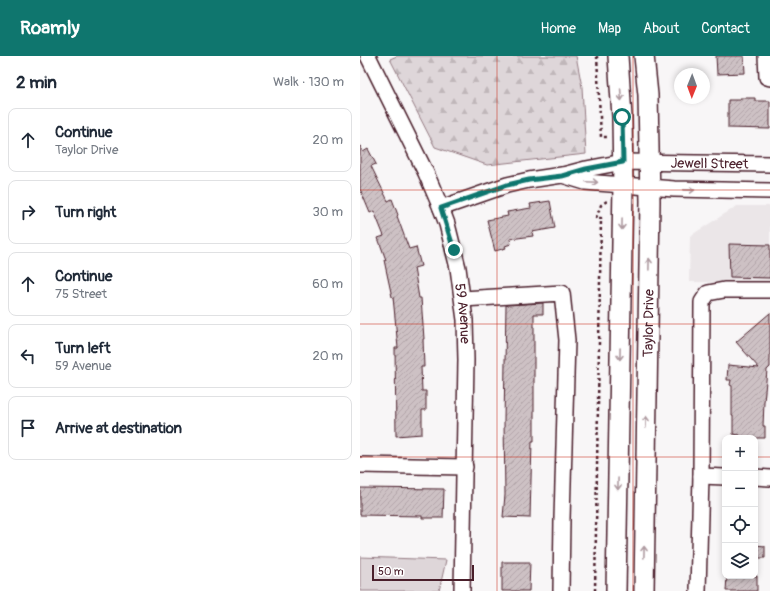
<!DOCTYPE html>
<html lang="en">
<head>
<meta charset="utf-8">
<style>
  body { margin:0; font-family:Pangolin,sans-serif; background:#f2f2f3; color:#1f2937 }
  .controls { position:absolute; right:12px; bottom:12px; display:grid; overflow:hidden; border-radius:8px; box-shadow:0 2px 6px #0003 }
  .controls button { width:36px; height:36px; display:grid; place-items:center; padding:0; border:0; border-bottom:1px solid #e0e1e3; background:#fff; color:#1f2937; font:20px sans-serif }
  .compass { position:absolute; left:314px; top:12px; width:36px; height:36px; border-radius:50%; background:#fff; box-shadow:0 2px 6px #0003; rotate:181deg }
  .scale { position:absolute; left:12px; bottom:10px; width:102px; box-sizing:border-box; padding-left:4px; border:2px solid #4a1f2b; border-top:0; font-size:11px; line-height:14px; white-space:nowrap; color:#4a1f2b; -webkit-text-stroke:3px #fff; paint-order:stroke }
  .stop { position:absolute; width:12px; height:12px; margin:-9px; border:3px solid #0f766e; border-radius:50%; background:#fff }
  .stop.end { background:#0f766e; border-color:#fff; box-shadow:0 1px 4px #0008 }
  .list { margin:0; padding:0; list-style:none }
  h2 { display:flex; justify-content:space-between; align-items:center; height:52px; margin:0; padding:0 16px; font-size:17px }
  h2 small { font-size:13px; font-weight:400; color:#747a83 }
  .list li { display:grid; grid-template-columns:26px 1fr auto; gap:12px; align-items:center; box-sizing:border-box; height:64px; margin:0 8px 8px; padding:0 8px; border:1px solid #e0e1e3; border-radius:8px }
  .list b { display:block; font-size:15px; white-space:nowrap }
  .list p { margin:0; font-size:13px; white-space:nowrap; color:#747a83 }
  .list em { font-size:13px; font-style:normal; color:#747a83 }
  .icon { flex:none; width:22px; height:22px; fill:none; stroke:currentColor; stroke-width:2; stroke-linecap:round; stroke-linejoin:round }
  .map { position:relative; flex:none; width:410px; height:535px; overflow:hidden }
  header { display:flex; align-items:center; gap:24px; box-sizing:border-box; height:56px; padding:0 20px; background:#0f766e; color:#fff }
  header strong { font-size:19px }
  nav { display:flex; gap:22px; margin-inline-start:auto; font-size:14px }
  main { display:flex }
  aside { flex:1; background:#fff }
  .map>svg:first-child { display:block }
  .built { fill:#ebe6e8 }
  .forest { fill:url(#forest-firs); stroke:#947a82 }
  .park { fill:#ded6d9; stroke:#947a82 }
  .building { fill:url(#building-hatch); stroke:#4a1f2b }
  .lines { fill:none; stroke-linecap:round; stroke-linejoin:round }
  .minor-casing { stroke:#4a1f2b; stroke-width:18 }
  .major-casing { stroke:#4a1f2b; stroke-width:22 }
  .path { stroke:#4a1f2b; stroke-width:2.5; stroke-dasharray:3 3; stroke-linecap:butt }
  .minor { stroke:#fff; stroke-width:15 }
  .major { stroke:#fff; stroke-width:19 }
  .oneway { stroke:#ae9aa0 }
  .route { stroke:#0f766e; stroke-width:5 }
  .grid { fill:none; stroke:#c8321e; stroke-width:1; stroke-opacity:0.55 }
  .labels { text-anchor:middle; stroke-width:3; stroke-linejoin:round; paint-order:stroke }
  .street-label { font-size:14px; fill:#4a1f2b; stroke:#fff }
</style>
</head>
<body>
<header>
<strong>Roamly</strong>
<nav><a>Home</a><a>Map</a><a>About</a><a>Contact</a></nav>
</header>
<main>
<aside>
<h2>2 min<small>Walk · 130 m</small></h2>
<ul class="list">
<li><svg class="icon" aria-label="ahead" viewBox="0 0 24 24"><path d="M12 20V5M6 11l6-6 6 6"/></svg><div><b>Continue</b><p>Taylor Drive</p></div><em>20 m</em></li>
<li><svg class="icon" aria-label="right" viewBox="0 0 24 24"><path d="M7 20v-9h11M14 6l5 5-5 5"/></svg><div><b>Turn right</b></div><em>30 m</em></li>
<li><svg class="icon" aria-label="ahead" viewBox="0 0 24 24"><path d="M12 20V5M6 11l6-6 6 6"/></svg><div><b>Continue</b><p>75 Street</p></div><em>60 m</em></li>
<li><svg class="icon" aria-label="left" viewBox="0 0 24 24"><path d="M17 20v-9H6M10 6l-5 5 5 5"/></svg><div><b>Turn left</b><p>59 Avenue</p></div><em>20 m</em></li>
<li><svg class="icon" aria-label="arrive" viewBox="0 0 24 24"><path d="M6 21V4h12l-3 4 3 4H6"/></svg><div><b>Arrive at destination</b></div></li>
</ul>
</aside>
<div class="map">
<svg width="410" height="535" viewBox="0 0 410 535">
  <defs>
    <pattern id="forest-firs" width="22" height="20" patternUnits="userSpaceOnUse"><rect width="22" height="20" fill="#ded6d9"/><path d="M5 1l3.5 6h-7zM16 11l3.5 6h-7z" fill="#c0b7ba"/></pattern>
    <pattern id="building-hatch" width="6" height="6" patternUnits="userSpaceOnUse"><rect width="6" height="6" fill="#cdc1c4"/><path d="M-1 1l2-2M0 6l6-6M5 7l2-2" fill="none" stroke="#b2a5a9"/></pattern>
  </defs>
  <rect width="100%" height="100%" fill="#f8f6f7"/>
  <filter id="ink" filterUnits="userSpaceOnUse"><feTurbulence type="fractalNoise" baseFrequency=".025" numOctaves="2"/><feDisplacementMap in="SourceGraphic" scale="8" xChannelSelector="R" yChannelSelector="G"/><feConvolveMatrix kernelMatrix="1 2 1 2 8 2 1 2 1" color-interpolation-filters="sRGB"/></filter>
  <g filter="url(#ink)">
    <path class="built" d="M 377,150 L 410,150 L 410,227 L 329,226 L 330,180 Z"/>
    <path class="forest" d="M 37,0 L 216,0 L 222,31 L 226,98 L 127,109 L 75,91 L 30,3 Z"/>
    <path class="park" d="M 0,501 L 86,504 L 79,535 L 0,535 Z"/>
    <path class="building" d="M 356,0 L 384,0 L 385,17 L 357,18 Z
      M 380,42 L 395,42 L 395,45 L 410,45 L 410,73 L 368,72 L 368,44 L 380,44 Z
      M 0,89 L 3,96 L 8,93 L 16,108 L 11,110 L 28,145 L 32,143 L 38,159 L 37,160 L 49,193 L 56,191 L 61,210 L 54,212 L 59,242 L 61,242 L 64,283 L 63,283 L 64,311 L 61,311 L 62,335 L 66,335 L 66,354 L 62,354 L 62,378 L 36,380 L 35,292 L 38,292 L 33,241 L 32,241 L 24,204 L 26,204 L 18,182 L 24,180 L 14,155 L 10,157 L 0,133 Z
      M 190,145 L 195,172 L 172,176 L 173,180 L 150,183 L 151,188 L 145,190 L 146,192 L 135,195 L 127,164 L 148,160 L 147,156 L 171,152 L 170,148 Z
      M 369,188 L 410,189 L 410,222 L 370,221 Z
      M 183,247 L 183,258 L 174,258 L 174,385 L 172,385 L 170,462 L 143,461 L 145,439 L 144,365 L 146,249 Z
      M 410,257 L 410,311 L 407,314 L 404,346 L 403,370 L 405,370 L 405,382 L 380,382 L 380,379 L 373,378 L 373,360 L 372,360 L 372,330 L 370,329 L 371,324 L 367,324 L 368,309 L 399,312 L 376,286 Z
      M 0,432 L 84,433 L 83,462 L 62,462 L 62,460 L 0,459 Z
      M 395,489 L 405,490 L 405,502 L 395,502 Z
      M 142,506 L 170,506 L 169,535 L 142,535 Z
      M 367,520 L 397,520 L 397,535 L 366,535 Z"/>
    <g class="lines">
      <g class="minor-casing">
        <g id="minor">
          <path id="s1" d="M 8,0 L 66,117 L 81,152 L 87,168 L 98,212 L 105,264 L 106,304 L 102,535"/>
          <path d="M 406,0 L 407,21 L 410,22"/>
          <path id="s2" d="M 203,119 L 226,113 L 263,106 L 410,108"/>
          <path d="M 81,152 L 147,129 L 169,124 L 202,119 L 225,126 L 314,133 L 410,135"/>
          <path d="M 103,243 L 202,237 L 207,284 L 202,463 L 201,535"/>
          <path d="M 0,409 L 105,411"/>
          <path d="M 341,420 L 365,421"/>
          <path d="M 395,421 L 410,422"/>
          <path d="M 338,535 L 341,420 L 342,246 L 348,237 L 364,234 L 410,234"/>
        </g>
      </g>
      <g class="major-casing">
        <g id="major">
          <path d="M 256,535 L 263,129 L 262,61 L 258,0"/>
          <path id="s3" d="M 284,535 L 290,145 L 288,39 L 284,0"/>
        </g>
      </g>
      <path class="path" d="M 237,0 L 241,81 L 248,81
        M 235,535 L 241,162 L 236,162 L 241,149 L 247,145"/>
      <use href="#minor" class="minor"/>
      <use href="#major" class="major"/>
    </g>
    <defs><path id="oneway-shaft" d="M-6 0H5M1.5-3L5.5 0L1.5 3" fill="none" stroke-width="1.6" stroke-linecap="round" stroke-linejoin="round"/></defs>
    <g class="oneway">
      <use href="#oneway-shaft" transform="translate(261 39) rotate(86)"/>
      <use href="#oneway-shaft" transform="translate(232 126) rotate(3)"/>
      <use href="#oneway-shaft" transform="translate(329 134) rotate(1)"/>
      <use href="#oneway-shaft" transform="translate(262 168) rotate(91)"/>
      <use href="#oneway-shaft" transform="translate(289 208) rotate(-89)"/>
      <use href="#oneway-shaft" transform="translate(260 298) rotate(91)"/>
      <use href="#oneway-shaft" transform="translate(286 366) rotate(-89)"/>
      <use href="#oneway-shaft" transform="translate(258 428) rotate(91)"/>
      <use href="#oneway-shaft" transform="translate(284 496) rotate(-89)"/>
    </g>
  </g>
  <g class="lines" filter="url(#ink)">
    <path class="route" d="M 94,194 L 81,152 L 147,129 L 169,124 L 202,120 L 226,113 L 263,106 L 262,61"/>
  </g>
  <path class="grid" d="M 137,0 L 137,535M 273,0 L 273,535M 0,134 L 410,134M 0,268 L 410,268M 0,401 L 365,401M 395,401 L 410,401"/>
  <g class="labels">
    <g class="street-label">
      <text dy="5" stroke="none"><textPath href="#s2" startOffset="148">Jewell Street</textPath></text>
      <text dy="5" stroke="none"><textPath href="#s1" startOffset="277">59 Avenue</textPath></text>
      <text dy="5" stroke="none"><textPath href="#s3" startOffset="268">Taylor Drive</textPath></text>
    </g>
  </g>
</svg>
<div class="controls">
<button>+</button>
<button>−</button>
<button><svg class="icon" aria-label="locate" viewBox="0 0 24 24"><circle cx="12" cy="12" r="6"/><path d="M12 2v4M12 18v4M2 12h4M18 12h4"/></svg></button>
<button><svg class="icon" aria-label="layers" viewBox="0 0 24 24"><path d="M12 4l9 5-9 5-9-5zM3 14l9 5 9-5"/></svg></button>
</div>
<svg class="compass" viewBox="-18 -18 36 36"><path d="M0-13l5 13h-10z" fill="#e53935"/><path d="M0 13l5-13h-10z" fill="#747a83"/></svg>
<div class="scale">50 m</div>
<div class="stop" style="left:262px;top:61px"></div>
<div class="stop end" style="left:94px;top:194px"></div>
</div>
</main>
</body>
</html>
